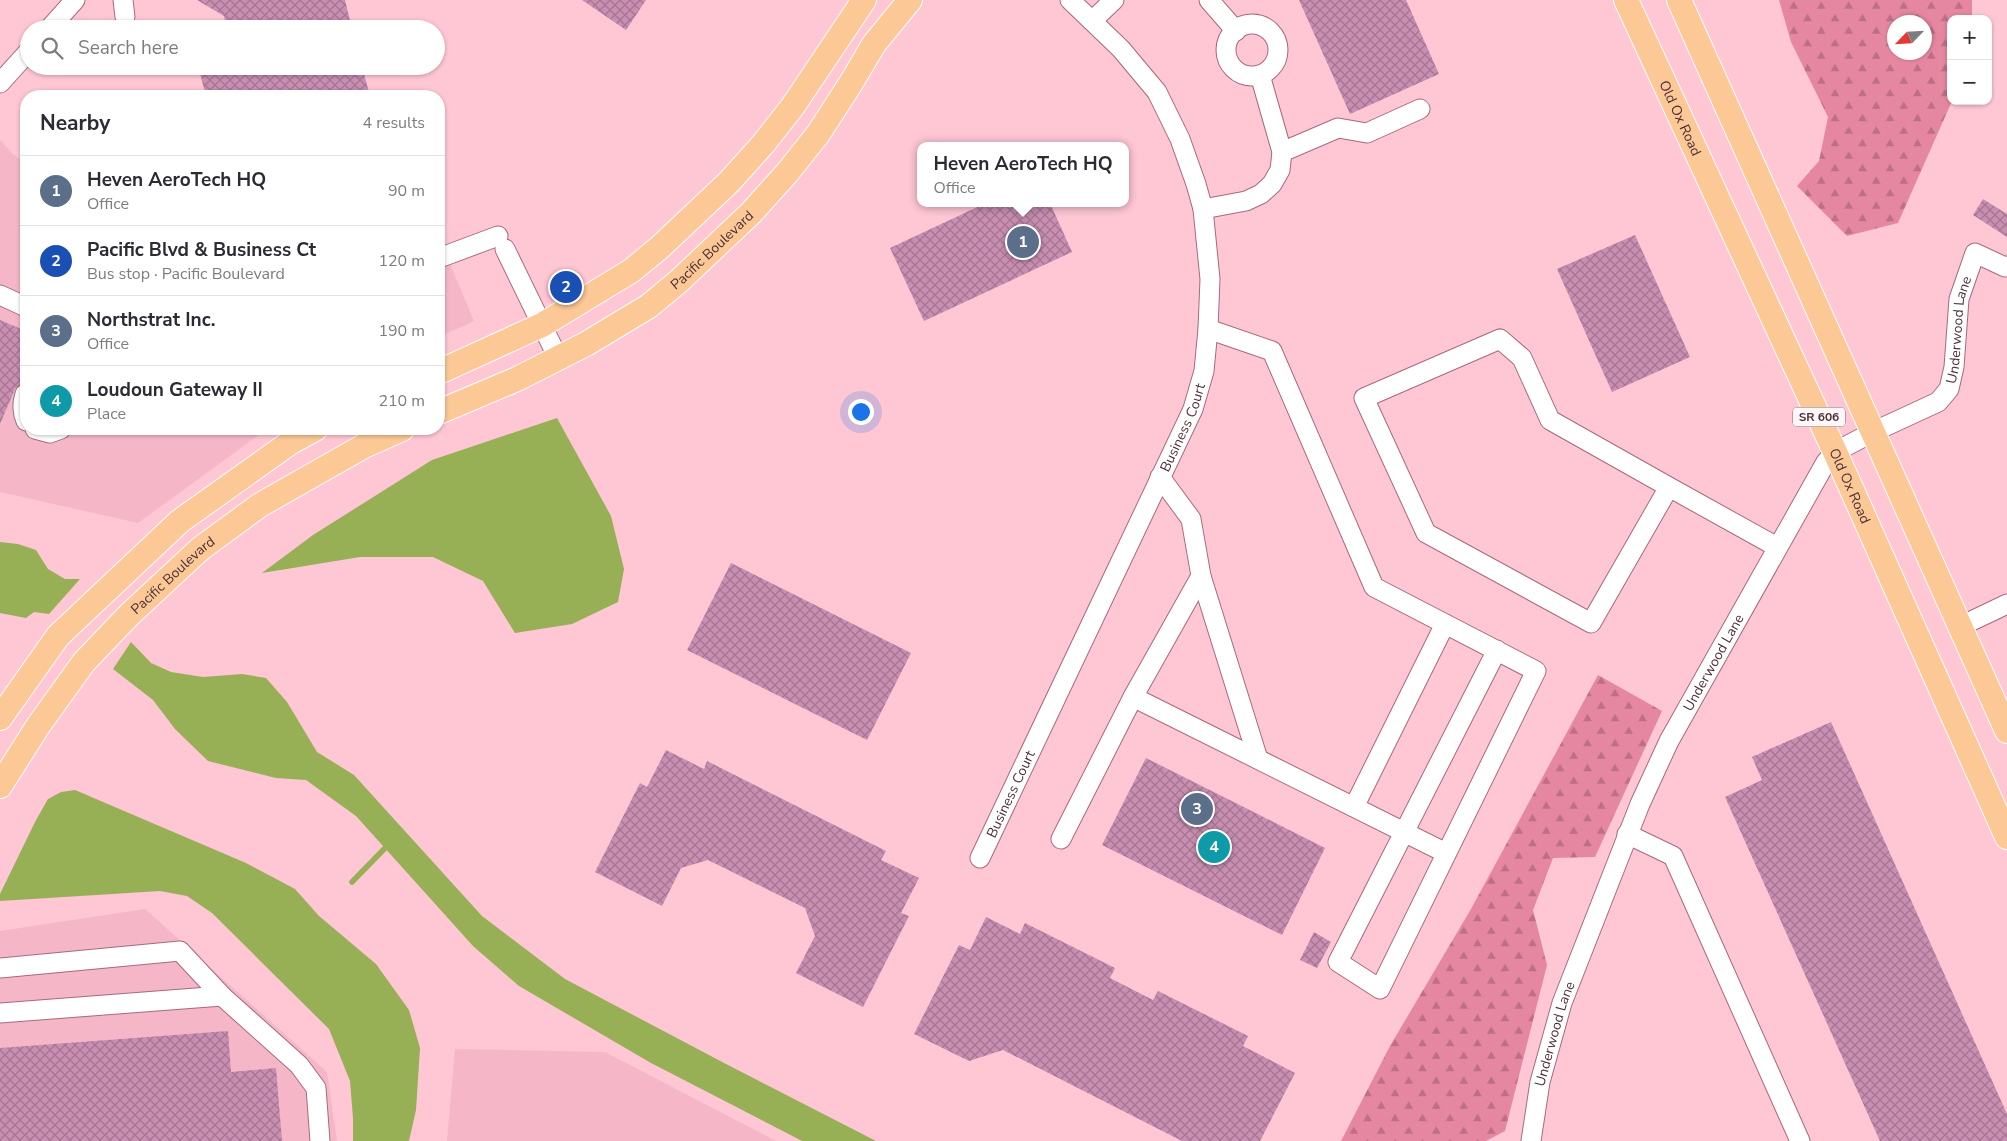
<!DOCTYPE html>
<html lang="en">
<head>
<meta charset="utf-8">
<style>
  body { margin:0; font-family:"Nunito Sans",sans-serif; background:#f2f2f3; color:#2b2b33 }
  .controls { position:absolute; right:15px; top:15px; display:grid; overflow:hidden; border-radius:10px; box-shadow:0 1px 4px #0004 }
  .controls button { width:45px; height:45px; display:grid; place-items:center; padding:0; border:0; border-bottom:1px solid #e1e1e2; background:#fff; color:#2b2b33; font:25px sans-serif }
  .compass { position:absolute; left:1887px; top:15px; width:45px; height:45px; border-radius:50%; background:#fff; box-shadow:0 1px 4px #0004; rotate:245deg }
  .you { position:absolute; left:860px; top:411px; width:18px; height:18px; margin:-12px; border:4px solid #fff; border-radius:50%; background:#1a73e8; box-shadow:0 0 0 8px #1a73e833 }
  .badge { display:grid; place-items:center; width:32px; height:32px; border-radius:50%; background:#397e74; color:#fff; font-size:16px; font-weight:700 }
  .pin { position:absolute; translate:-50% -50%; border:2px solid #fff; box-shadow:0 1px 5px #0006 }
  .popup { position:absolute; left:917px; top:142px; width:212px; height:65px; box-sizing:border-box; display:grid; place-content:center; border-radius:10px; background:#fff; filter:drop-shadow(0 1px 4px #0005); font-size:16px; white-space:nowrap; color:#7c7c81 }
  .popup b { font-size:19px; color:#2b2b33 }
  .popup::after { content:''; position:absolute; left:50%; top:100%; margin-left:-10px; border:10px solid transparent; border-top-color:#fff }
  .list { margin:0; padding:0; list-style:none }
  h2 { display:flex; justify-content:space-between; align-items:center; height:65px; margin:0; padding:0 20px; font-size:21px }
  h2 small { font-size:16px; font-weight:400; color:#7c7c81 }
  .list li { display:grid; grid-template-columns:32px 1fr auto; gap:15px; align-items:center; box-sizing:border-box; height:70px; padding:0 20px; border-top:1px solid #e1e1e2 }
  .list b { display:block; font-size:19px; white-space:nowrap }
  .list p { margin:0; font-size:16px; white-space:nowrap; color:#7c7c81 }
  .list em { font-size:16px; font-style:normal; color:#7c7c81 }
  .icon { flex:none; width:28px; height:28px; fill:none; stroke:currentColor; stroke-width:2; stroke-linecap:round; stroke-linejoin:round }
  .map { position:relative; flex:none; width:2007px; height:1141px; overflow:hidden }
  .search { position:absolute; background:#fff; box-shadow:0 1px 4px #0004; left:20px; top:20px; width:425px; height:55px; display:flex; align-items:center; gap:12px; box-sizing:border-box; padding:0 18px; border-radius:28px; color:#7c7c81; font-size:19px }
  .panel { position:absolute; background:#fff; box-shadow:0 1px 4px #0004; left:20px; top:90px; width:425px; height:345px; border-radius:20px }
  .map>svg:first-child { display:block }
  .built { fill:#f5b7c7 }
  .forest { fill:url(#forest-firs); fill-rule:evenodd }
  .water { fill:#97af55 }
  .lines { fill:none; stroke-linecap:round; stroke-linejoin:round }
  .stream { stroke:#97af55; stroke-width:5.5 }
  .building { fill:url(#building-cross-hatch) }
  .minor-casing { stroke:#a8697b; stroke-width:21 }
  .major-casing { stroke:#fff; stroke-width:26 }
  .minor { stroke:#fff; stroke-width:19 }
  .major { stroke:#fbc896; stroke-width:24 }
  .labels { text-anchor:middle; stroke-width:4.5; stroke-linejoin:round; paint-order:stroke }
  .shield { fill:#fef6f8; stroke:#816b72; stroke-width:1 }
  .shield-label { font-size:12px; font-weight:bold; fill:#4c3038 }
  .street-label { font-size:14px; fill:#4c3038; stroke:#fef6f8 }
</style>
</head>
<body>
<div class="map">
<svg width="2007" height="1141" viewBox="0 0 2007 1141">
  <defs>
    <pattern id="forest-firs" width="22" height="20" patternUnits="userSpaceOnUse" patternTransform="scale(1.25)"><rect width="22" height="20" fill="#e687a2"/><path d="M5 1l3.5 6h-7zM16 11l3.5 6h-7z" fill="#bd6f85"/></pattern>
    <pattern id="building-cross-hatch" width="8" height="8" patternUnits="userSpaceOnUse" patternTransform="scale(1.25)"><rect width="8" height="8" fill="#c88fb2"/><path d="M0 0l8 8M0 8l8-8" fill="none" stroke="#a57592"/></pattern>
  </defs>
  <rect width="100%" height="100%" fill="#ffc6d4"/>
  <path class="built" d="M 0,140 L 13,154 L 26,163 L 26,429 L 267,429 L 138,523 L 0,492 Z
    M 439,238 L 474,321 L 439,337 Z
    M 145,909 L 327,1072 L 337,1141 L 0,1141 L 0,931 Z
    M 455,1049 L 605,1052 L 776,1141 L 447,1141 Z"/>
  <path class="forest" d="M 1779,0 L 1972,0 L 1972,19 L 1951,19 L 1952,101 L 1898,223 L 1847,236 L 1797,186 L 1819,161 L 1828,117 L 1791,42 ZM 1894,22 L 1924,22 L 1924,52 L 1894,52 Z
    M 1598,675 L 1662,711 L 1595,857 L 1553,858 L 1533,910 L 1547,965 L 1505,1131 L 1486,1141 L 1341,1141 L 1390,1046 L 1471,909 Z"/>
  <path class="water" d="M 557,418 L 611,516 L 624,569 L 618,602 L 572,624 L 515,633 L 483,581 L 433,557 L 360,557 L 262,573 L 313,535 L 432,460 Z
    M 0,542 L 18,544 L 36,550 L 48,569 L 65,579 L 80,579 L 49,614 L 34,612 L 26,618 L 0,613 Z
    M 131,642 L 151,663 L 171,672 L 203,677 L 242,674 L 266,678 L 287,702 L 317,752 L 354,775 L 482,916 L 565,979 L 726,1064 L 876,1141 L 802,1141 L 651,1063 L 519,986 L 473,946 L 356,816 L 306,780 L 276,778 L 208,761 L 175,729 L 153,700 L 113,669 Z
    M 75,790 L 246,863 L 295,889 L 319,916 L 376,964 L 409,1010 L 420,1048 L 416,1110 L 409,1141 L 353,1141 L 353,1118 L 350,1081 L 329,1029 L 212,913 L 187,896 L 160,891 L 0,901 L 0,894 L 35,822 L 48,799 L 61,792 Z"/>
  <g class="lines">
    <path class="stream" d="M 352,882 L 389,844"/>
  </g>
  <path class="building" d="M 197,0 L 345,0 L 352,29 L 231,29 L 226,26 L 224,16 Z
    M 582,0 L 646,0 L 626,30 Z
    M 1299,0 L 1406,0 L 1439,74 L 1350,114 Z
    M 198,66 L 362,66 L 370,96 L 206,96 Z
    M 1983,199 L 2007,214 L 2007,237 L 1973,215 Z
    M 986,203 L 1050,203 L 1072,252 L 924,321 L 890,248 Z
    M 1635,235 L 1690,357 L 1612,392 L 1557,269 Z
    M 0,320 L 26,331 L 26,383 L 22,383 L 15,389 L 0,424 Z
    M 731,563 L 911,653 L 867,740 L 687,650 Z
    M 1831,722 L 2007,1114 L 2007,1141 L 1880,1141 L 1725,797 L 1762,780 L 1752,757 Z
    M 666,750 L 704,769 L 707,761 L 886,851 L 881,860 L 919,878 L 901,913 L 909,916 L 863,1007 L 796,973 L 815,936 L 805,908 L 708,860 L 681,868 L 662,906 L 595,872 L 640,783 L 647,787 Z
    M 1146,758 L 1325,848 L 1282,935 L 1102,845 Z
    M 986,917 L 1020,934 L 1025,923 L 1115,968 L 1110,978 L 1153,1000 L 1158,991 L 1248,1036 L 1243,1046 L 1295,1073 L 1260,1141 L 1182,1141 L 1003,1050 L 969,1061 L 914,1034 L 959,945 L 970,950 Z
    M 1314,932 L 1331,942 L 1317,968 L 1300,960 Z
    M 228,1031 L 231,1072 L 276,1068 L 282,1141 L 0,1141 L 0,1048 Z"/>
  <g class="lines">
    <g class="minor-casing">
      <g id="minor">
        <path d="M 123,0 L 125,17"/>
        <path d="M 1209,0 L 1236,31"/>
        <path d="M 1092,21 L 1114,0"/>
        <circle cx="1252" cy="50" r="26"/>
        <path d="M 49,29 L 75,0"/>
        <path d="M 0,83 L 29,51"/>
        <path d="M 1282,152 L 1338,128 L 1367,133 L 1420,109"/>
        <path d="M 1203,209 L 1246,201 L 1261,194 L 1272,184 L 1280,170 L 1282,152 L 1260,75"/>
        <path d="M 505,249 L 558,358"/>
        <path d="M 439,258 L 498,236"/>
        <path d="M 0,295 L 26,307"/>
        <path d="M 1208,329 L 1272,351 L 1374,587 L 1536,671 L 1380,989 L 1338,962 L 1497,650"/>
        <path d="M 25,394 C 22,403 22,412 26,421"/>
        <path d="M 35,429 L 50,433 L 61,429"/>
        <path d="M 1160,477 L 1191,519 L 1201,576 L 1258,759"/>
        <path d="M 1669,487 L 1550,420 L 1522,358 L 1500,339 L 1364,398 L 1426,533 L 1591,623 L 1669,487 L 1777,547"/>
        <path d="M 1961,626 L 2007,604"/>
        <path d="M 1133,697 L 1446,853"/>
        <path d="M 1354,807 L 1445,624"/>
        <path d="M 1627,834 L 1673,856 L 1800,1141"/>
        <path d="M 1061,839 L 1133,697 L 1201,576"/>
        <path id="s1" d="M 980,858 L 1193,409 L 1204,371 L 1208,329 L 1210,279 L 1203,209 L 1196,184 L 1180,139 L 1157,92 L 1121,49 L 1070,0"/>
        <path d="M 0,968 L 180,951 L 222,996"/>
        <path d="M 0,1013 L 222,996 L 299,1065 L 316,1088 L 320,1141"/>
        <path id="s2" d="M 1531,1141 L 1540,1082 L 1562,1003 L 1640,804 L 1669,741 L 1826,462 L 1835,452 L 1873,432 L 1938,402 L 1949,389 L 1954,367 L 1959,299 L 1975,253 L 2005,267 L 2007,266"/>
      </g>
    </g>
    <g class="major-casing">
      <g id="major">
        <path id="s3" d="M 1626,0 L 1835,452 L 2007,837"/>
        <path d="M 1679,0 L 2007,731"/>
        <path d="M 439,372 L 542,325 L 631,271 L 659,248 L 729,182 L 764,143 L 793,106 L 864,0"/>
        <path id="s4" d="M 439,412 L 517,379 L 586,344 L 649,306 L 679,281 L 751,213 L 787,173 L 818,134 L 851,83 L 874,44 L 910,0"/>
        <path d="M 0,718 L 58,636 L 180,521 L 291,442 L 315,429"/>
        <path id="s5" d="M 0,786 L 38,726 L 84,662 L 129,615 L 200,549 L 260,505 L 364,446 L 402,429"/>
      </g>
    </g>
    <use href="#minor" class="minor"/>
    <use href="#major" class="major"/>
  </g>
  <g class="labels">
    <rect class="shield" x="1793" y="407.5" width="52" height="19" rx="4"/>
    <g class="shield-label">
      <text x="1819" y="421">SR 606</text>
    </g>
    <g class="street-label">
      <text dy="5" stroke="none"><textPath href="#s3" startOffset="130">Old Ox Road</textPath></text>
      <text dy="5" stroke="none"><textPath href="#s4" startOffset="320">Pacific Boulevard</textPath></text>
      <text dy="5" stroke="none"><textPath href="#s2" startOffset="950">Underwood Lane</textPath></text>
      <text dy="5" stroke="none"><textPath href="#s1" startOffset="476">Business Court</textPath></text>
      <text dy="5" stroke="none"><textPath href="#s3" startOffset="535">Old Ox Road</textPath></text>
      <text dy="5" stroke="none"><textPath href="#s5" startOffset="274">Pacific Boulevard</textPath></text>
      <text dy="5" stroke="none"><textPath href="#s2" startOffset="515">Underwood Lane</textPath></text>
      <text dy="5" stroke="none"><textPath href="#s1" startOffset="71">Business Court</textPath></text>
      <text dy="5" stroke="none"><textPath href="#s2" startOffset="110">Underwood Lane</textPath></text>
    </g>
  </g>
</svg>
<div class="controls">
<button>+</button>
<button>−</button>
</div>
<svg class="compass" viewBox="-18 -18 36 36"><path d="M0-13l5 13h-10z" fill="#e53935"/><path d="M0 13l5-13h-10z" fill="#7c7c81"/></svg>
<div class="you"></div>
<div class="pin badge" style="left:1023px;top:242px;background:#5c6f8a">1</div>
<div class="popup"><b>Heven AeroTech HQ</b>Office</div>
<div class="pin badge" style="left:566px;top:287px;background:#1a4fb4">2</div>
<div class="pin badge" style="left:1197px;top:809px;background:#5c6f8a">3</div>
<div class="pin badge" style="left:1214px;top:847px;background:#0f9aa8">4</div>
<div class="search"><svg class="icon" aria-label="search" viewBox="0 0 24 24"><circle cx="10" cy="10" r="6"/><path d="M15 15l6 6"/></svg>Search here</div>
<section class="panel">
<h2>Nearby<small>4 results</small></h2>
<ul class="list">
<li><span class="badge" style="background:#5c6f8a">1</span><div><b>Heven AeroTech HQ</b><p>Office</p></div><em>90 m</em></li>
<li><span class="badge" style="background:#1a4fb4">2</span><div><b>Pacific Blvd &amp; Business Ct</b><p>Bus stop · Pacific Boulevard</p></div><em>120 m</em></li>
<li><span class="badge" style="background:#5c6f8a">3</span><div><b>Northstrat Inc.</b><p>Office</p></div><em>190 m</em></li>
<li><span class="badge" style="background:#0f9aa8">4</span><div><b>Loudoun Gateway II</b><p>Place</p></div><em>210 m</em></li>
</ul>
</section>
</div>
</body>
</html>
